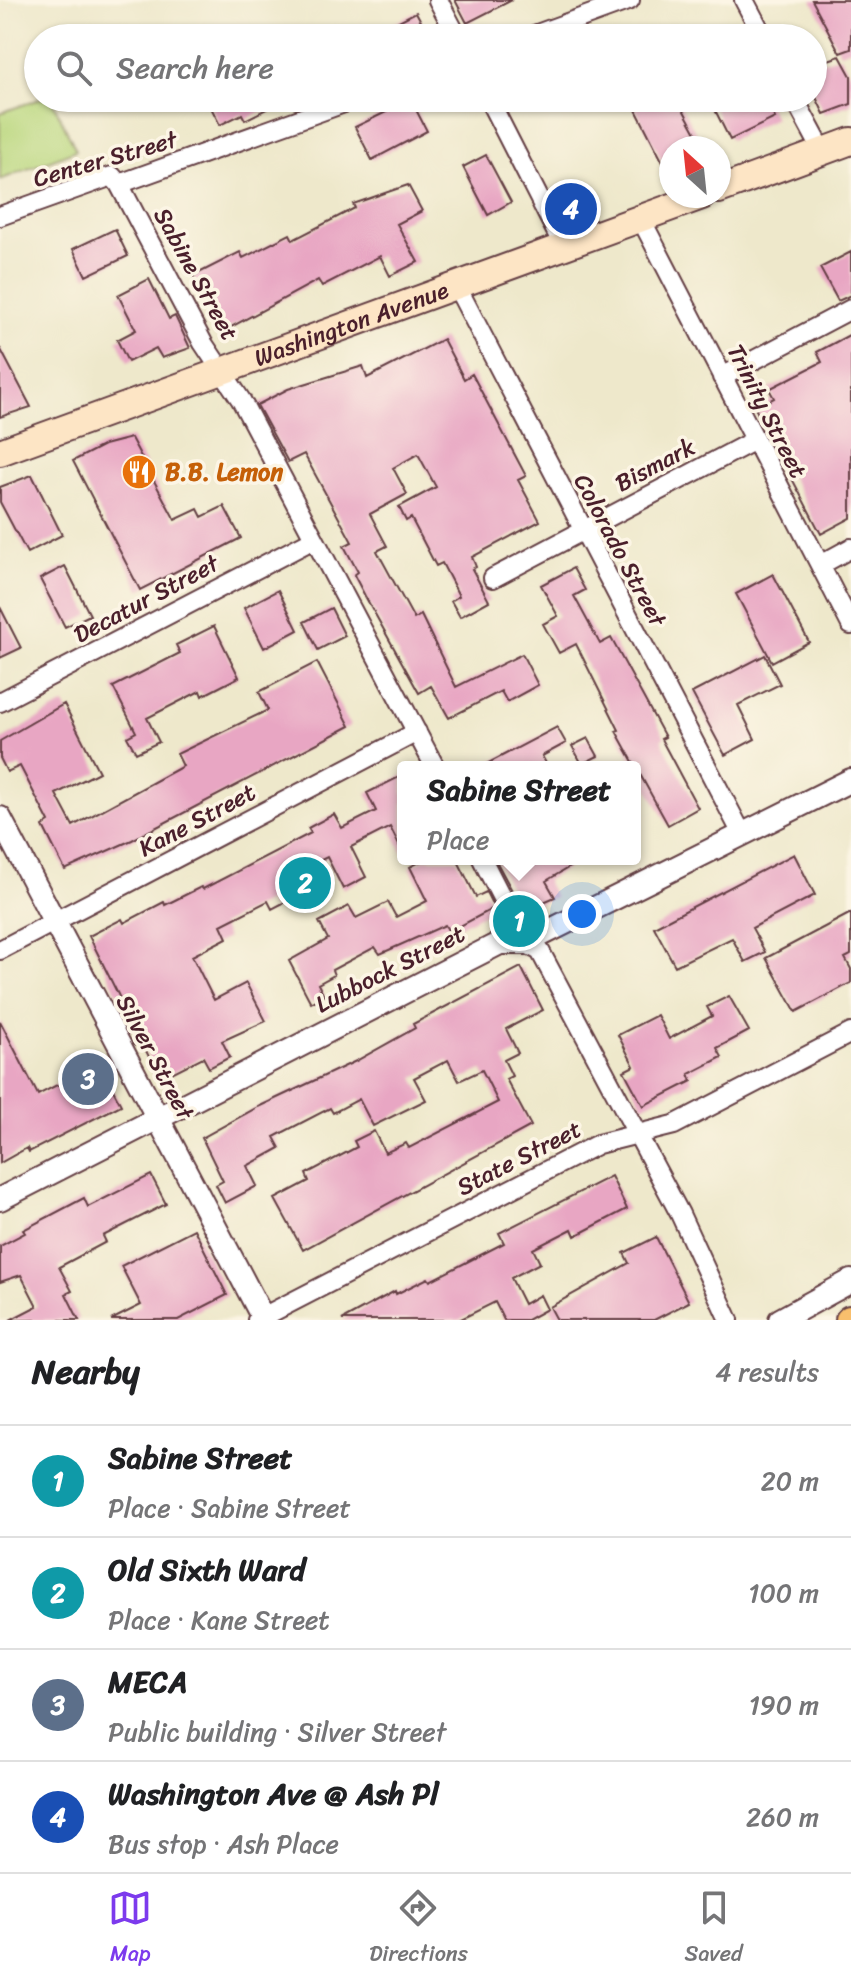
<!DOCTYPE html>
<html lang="en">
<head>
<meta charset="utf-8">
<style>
  body { margin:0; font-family:Sriracha,sans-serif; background:#f2f2f2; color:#202124 }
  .compass { position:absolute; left:659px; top:136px; width:72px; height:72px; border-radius:50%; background:#fff; box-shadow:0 2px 6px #0004; rotate:333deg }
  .you { position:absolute; left:582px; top:914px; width:28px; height:28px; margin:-20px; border:6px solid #fff; border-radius:50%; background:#1a73e8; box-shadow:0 0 0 12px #1a73e833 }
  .badge { display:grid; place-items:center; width:52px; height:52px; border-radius:50%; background:#7c3aed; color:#fff; font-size:26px; font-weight:700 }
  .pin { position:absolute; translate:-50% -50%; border:4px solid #fff; box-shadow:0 2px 8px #0006 }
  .popup { position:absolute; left:397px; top:761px; width:244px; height:104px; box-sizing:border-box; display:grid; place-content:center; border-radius:8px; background:#fff; filter:drop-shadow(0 2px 6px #0005); font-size:26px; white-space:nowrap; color:#757577 }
  .popup b { font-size:30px; color:#202124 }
  .popup::after { content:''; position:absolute; left:50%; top:100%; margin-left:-16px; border:16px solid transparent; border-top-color:#fff }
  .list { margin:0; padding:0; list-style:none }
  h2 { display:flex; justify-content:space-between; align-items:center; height:104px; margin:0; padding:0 32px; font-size:34px }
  h2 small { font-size:26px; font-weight:400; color:#757577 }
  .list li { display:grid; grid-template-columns:52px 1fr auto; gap:24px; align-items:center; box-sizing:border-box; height:112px; padding:0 32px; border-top:2px solid #e0e0e0 }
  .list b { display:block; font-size:30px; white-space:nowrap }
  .list p { margin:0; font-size:26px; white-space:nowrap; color:#757577 }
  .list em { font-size:26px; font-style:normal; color:#757577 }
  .icon { flex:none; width:44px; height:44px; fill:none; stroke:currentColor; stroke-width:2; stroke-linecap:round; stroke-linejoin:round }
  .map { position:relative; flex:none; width:851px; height:1320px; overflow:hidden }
  .search { position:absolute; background:#fff; box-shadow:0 2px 6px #0004; left:24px; right:24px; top:24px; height:88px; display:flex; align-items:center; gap:20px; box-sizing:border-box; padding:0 28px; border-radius:44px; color:#757577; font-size:30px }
  .sheet { height:552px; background:#fff }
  nav { display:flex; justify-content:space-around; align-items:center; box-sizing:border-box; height:112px; border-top:2px solid #e0e0e0; background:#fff; font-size:22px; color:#757577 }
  nav a { display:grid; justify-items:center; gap:4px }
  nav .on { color:#7c3aed }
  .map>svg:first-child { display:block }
  .green { fill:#b9d77d; stroke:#827b54; stroke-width:2 }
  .building { fill:#e8a6c3 }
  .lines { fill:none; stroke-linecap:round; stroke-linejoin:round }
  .minor-casing { stroke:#633d43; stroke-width:22 }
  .tertiary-casing { stroke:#633d43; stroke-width:26 }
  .secondary-casing { stroke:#633d43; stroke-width:30 }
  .primary-casing { stroke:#633d43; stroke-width:32 }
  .minor { stroke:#fff; stroke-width:18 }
  .tertiary { stroke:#fff; stroke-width:22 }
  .secondary { stroke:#fde5c5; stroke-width:26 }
  .primary { stroke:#f9bf6d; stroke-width:28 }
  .labels { text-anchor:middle; stroke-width:7; stroke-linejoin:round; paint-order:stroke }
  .street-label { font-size:24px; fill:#4a1f2b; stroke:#fcf5e5 }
  .food-label { font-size:24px; font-weight:bold; fill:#c56008; stroke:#fcf5e5; text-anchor:start }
</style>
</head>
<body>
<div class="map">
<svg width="851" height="1320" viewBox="0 0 851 1320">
  <rect width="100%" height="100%" fill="#fcf5e5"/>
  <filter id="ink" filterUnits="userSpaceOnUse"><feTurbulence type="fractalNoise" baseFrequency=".0125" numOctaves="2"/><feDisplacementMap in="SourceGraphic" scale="16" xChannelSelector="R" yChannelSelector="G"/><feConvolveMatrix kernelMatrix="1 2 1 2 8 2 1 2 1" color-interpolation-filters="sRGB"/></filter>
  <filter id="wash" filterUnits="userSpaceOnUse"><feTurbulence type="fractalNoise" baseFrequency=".006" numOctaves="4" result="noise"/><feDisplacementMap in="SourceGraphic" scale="32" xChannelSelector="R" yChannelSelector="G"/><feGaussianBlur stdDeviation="1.8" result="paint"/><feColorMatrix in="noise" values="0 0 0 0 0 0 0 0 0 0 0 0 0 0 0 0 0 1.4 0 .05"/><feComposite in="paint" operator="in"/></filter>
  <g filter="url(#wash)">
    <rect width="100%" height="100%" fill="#eee8cb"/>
    <path class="green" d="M 42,98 L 51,98 L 76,150 L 0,180 L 0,113 Z"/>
    <g id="blocks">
      <path class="building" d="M 455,0 L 512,0 L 467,23 Z
        M 812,0 L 851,0 L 851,49 L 840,53 Z
        M 416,12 L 430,38 L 397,38 L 391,25 Z
        M 840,56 L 851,76 L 851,104 L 824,114 L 813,91 L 813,65 Z
        M 206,98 L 288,98 L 245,120 L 242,114 L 220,125 Z
        M 630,98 L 677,98 L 704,148 L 671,148 L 671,178 Z
        M 709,98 L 765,98 L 775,118 L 730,140 Z
        M 411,100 L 427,131 L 372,160 L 355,127 Z
        M 486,155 L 511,202 L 488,215 L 463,167 Z
        M 408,185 L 422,211 L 397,224 L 418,262 L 390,276 L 380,256 L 322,286 L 318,280 L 222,332 L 193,276 L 240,252 L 243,258 L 290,234 L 293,240 L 355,208 L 353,204 Z
        M 115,229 L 128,256 L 86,276 L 73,249 Z
        M 851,252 L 851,295 L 838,301 L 820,268 Z
        M 149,279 L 169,319 L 175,316 L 190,348 L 162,358 L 156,348 L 128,362 L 117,340 L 136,330 L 118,295 Z
        M 851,334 L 851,518 L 821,534 L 755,408 L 774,398 L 769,389 L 822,362 L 817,352 Z
        M 443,339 L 464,379 L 472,374 L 526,476 L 518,480 L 540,521 L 472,557 L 476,567 L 472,569 L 489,601 L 460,617 L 451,601 L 459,596 L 442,563 L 436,566 L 411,518 L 406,521 L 399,507 L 436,487 L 418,454 L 393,468 L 407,494 L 370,514 L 387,546 L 377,551 L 414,619 L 421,615 L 456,687 L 522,654 L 538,685 L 507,702 L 501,691 L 449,718 L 431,686 L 419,693 L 365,596 L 354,575 L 358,572 L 344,546 L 352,542 L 304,454 L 288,462 L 257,405 L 288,389 L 363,366 L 367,378 Z
        M 0,348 L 31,407 L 0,417 Z
        M 131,438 L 175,520 L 198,509 L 202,517 L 224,506 L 241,538 L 140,590 L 73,461 L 104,445 Z
        M 32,475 L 62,535 L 27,553 L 0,502 L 0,487 Z
        M 65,566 L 90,615 L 65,627 L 40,579 Z
        M 573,568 L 585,590 L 574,596 L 600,644 L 611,638 L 665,737 L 661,739 L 698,808 L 668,825 L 616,731 L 619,730 L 576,644 L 559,653 L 543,624 L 558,616 L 541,585 Z
        M 773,574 L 809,642 L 772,662 L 736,594 Z
        M 278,590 L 298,630 L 264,648 L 244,608 Z
        M 0,607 L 21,648 L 0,658 Z
        M 331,608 L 345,636 L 318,650 L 304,622 Z
        M 214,626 L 239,677 L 202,696 L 200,691 L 147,718 L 159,742 L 136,753 L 127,737 L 136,732 L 113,687 L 180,653 L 176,645 Z
        M 765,655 L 780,684 L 738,705 L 755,739 L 725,755 L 692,693 Z
        M 317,662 L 350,726 L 132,840 L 65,870 L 43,826 L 49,822 L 20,766 L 7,772 L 0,758 L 0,741 L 64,704 L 99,772 L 56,794 L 73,826 L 183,766 L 177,754 L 268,710 L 259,692 Z
        M 557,727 L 566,743 L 542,756 L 548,767 L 481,767 Z
        M 588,738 L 598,756 L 582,764 L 572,746 Z
        M 403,775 L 403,853 L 390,827 L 351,847 L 366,877 L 343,889 L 327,857 L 279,881 L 289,900 L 272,909 L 268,901 L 221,925 L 227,938 L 192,956 L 214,1000 L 246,983 L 266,1021 L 222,1041 L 230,1057 L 209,1068 L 203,1057 L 160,1079 L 89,936 L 122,919 L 124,923 L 164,902 L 165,905 L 201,887 L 203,889 L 311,833 L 308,828 L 334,814 L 342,828 L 376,811 L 367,793 Z
        M 794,854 L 815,895 L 752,928 L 765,952 L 745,962 L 732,938 L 675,966 L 654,927 Z
        M 425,859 L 457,859 L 476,897 L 486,892 L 494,908 L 449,932 L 445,925 L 380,954 L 375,947 L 332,970 L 334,975 L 318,984 L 324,996 L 311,1003 L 289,961 L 328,939 L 319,922 L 349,906 L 356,918 L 388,902 L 396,917 L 427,901 L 410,867 Z
        M 495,859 L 583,859 L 546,881 L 555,897 L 523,911 Z
        M 851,913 L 851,955 L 845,958 L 851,969 L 851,983 L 796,1012 L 766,958 Z
        M 521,967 L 543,1010 L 506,1029 L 518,1053 L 504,1060 L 512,1076 L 506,1079 L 531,1126 L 303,1250 L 275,1199 L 309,1181 L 306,1174 L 357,1147 L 354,1141 L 374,1131 L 385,1153 L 406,1143 L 409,1148 L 498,1102 L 482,1070 L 459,1081 L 448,1060 L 414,1078 L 426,1100 L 373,1126 L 359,1099 L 333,1113 L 330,1108 L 274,1137 L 280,1148 L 247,1166 L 257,1186 L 225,1203 L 216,1185 L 223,1181 L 202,1138 L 258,1107 L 356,1061 L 415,1028 L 413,1024 Z
        M 729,996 L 749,1031 L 717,1048 L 722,1057 L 689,1074 L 692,1081 L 643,1106 L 624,1071 L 634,1066 L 618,1035 L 657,1015 L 669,1039 L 712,1016 L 707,1007 Z
        M 0,1021 L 38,1095 L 99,1063 L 121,1105 L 29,1152 L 27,1148 L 0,1163 Z
        M 151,1175 L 166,1204 L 103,1236 L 106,1242 L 59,1267 L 72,1291 L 66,1294 L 79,1320 L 10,1320 L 37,1306 L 21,1275 L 0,1282 L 0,1246 L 25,1233 L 23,1230 L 84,1198 L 88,1207 Z
        M 611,1176 L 627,1209 L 575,1236 L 572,1229 L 533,1249 L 540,1263 L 511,1278 L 524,1304 L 540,1295 L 547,1309 L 527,1320 L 504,1320 L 495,1302 L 459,1320 L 342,1320 L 395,1291 L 396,1294 L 428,1278 L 430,1281 L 504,1243 L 499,1233 Z
        M 194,1229 L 227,1295 L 178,1320 L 111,1320 L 141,1305 L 121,1266 Z
        M 656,1237 L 689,1302 L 654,1320 L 557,1320 L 550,1307 L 629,1263 L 624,1253 Z"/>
    </g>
  </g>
  <g filter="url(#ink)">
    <use href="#blocks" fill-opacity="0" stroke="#633d43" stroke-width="2"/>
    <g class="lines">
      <g class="minor-casing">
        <path id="minor" d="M 438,0 L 458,38
          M 744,0 L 764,38
          M 526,38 L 630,0
          M 488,98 L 564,247
          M 794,98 L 823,152
          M 119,184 L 203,343 L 241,400 L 435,767
          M 0,216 L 112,176 L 119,184 L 358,98
          M 641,219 L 851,625
          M 457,287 L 742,834
          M 722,377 L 851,309
          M 820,565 L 851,548
          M 493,578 L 755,440
          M 0,702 L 314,539
          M 482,859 L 525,943 L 540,951 L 680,1214 L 729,1320
          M 0,950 L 417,732
          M 257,1320 L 598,1144 L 674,1125 L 851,1033"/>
      </g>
      <g class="tertiary-casing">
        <path id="tertiary" d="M 0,818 L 264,1320
          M 0,1199 L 500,943 L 525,943 L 851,780
          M 780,1320 L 851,1281"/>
      </g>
      <g class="secondary-casing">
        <g id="secondary">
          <path d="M 719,190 L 851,141"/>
          <path id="s1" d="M 0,452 L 702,196"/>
        </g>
      </g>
      <g class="primary-casing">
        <path id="primary" d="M 850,1320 L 851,1320"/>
      </g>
      <use href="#minor" class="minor"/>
      <use href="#tertiary" class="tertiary"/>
      <use href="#secondary" class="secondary"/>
      <use href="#primary" class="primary"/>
    </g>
  </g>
  <defs>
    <g id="restaurant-disc" transform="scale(1.8)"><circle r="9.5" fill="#e8710a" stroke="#fcf5e5"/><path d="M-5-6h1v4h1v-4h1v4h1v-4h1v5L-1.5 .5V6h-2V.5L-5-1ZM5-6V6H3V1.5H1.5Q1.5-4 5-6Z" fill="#fff"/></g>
  </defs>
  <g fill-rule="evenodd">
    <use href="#restaurant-disc" x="139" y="472"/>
  </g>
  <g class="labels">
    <g class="street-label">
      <text transform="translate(105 159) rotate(-16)" y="8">Center Street</text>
      <text transform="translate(196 274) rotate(61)" y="8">Sabine Street</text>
      <text dy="8" stroke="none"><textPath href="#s1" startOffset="374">Washington Avenue</textPath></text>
      <text transform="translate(767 411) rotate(63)" y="8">Trinity Street</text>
      <text transform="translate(655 465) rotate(-28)" y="8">Bismark</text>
      <text transform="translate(620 550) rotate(62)" y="8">Colorado Street</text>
      <text transform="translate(146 599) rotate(-28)" y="8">Decatur Street</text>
      <text transform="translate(197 820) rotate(-28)" y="8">Kane Street</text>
      <text transform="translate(390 969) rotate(-27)" y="8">Lubbock Street</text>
      <text transform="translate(155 1057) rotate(62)" y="8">Silver Street</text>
      <text transform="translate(519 1158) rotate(-27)" y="8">State Street</text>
    </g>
    <g class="food-label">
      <text x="165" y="480">B.B. Lemon</text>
    </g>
  </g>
</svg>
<svg class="compass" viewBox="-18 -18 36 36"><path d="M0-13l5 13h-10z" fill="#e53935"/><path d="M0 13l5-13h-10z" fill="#757577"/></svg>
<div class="you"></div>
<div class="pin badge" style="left:519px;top:921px;background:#0f9aa8">1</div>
<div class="popup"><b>Sabine Street</b>Place</div>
<div class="pin badge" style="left:305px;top:883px;background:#0f9aa8">2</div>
<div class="pin badge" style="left:88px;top:1079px;background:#5c6f8a">3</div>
<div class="pin badge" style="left:571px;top:209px;background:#1a4fb4">4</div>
<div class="search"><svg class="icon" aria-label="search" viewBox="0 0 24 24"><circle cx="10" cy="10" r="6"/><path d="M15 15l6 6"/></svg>Search here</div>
</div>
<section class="sheet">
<h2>Nearby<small>4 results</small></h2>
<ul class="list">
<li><span class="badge" style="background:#0f9aa8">1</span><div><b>Sabine Street</b><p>Place · Sabine Street</p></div><em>20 m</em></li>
<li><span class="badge" style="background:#0f9aa8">2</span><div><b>Old Sixth Ward</b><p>Place · Kane Street</p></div><em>100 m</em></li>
<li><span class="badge" style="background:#5c6f8a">3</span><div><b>MECA</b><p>Public building · Silver Street</p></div><em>190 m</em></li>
<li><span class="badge" style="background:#1a4fb4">4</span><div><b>Washington Ave @ Ash Pl</b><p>Bus stop · Ash Place</p></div><em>260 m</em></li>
</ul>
</section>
<nav>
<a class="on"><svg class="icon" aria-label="map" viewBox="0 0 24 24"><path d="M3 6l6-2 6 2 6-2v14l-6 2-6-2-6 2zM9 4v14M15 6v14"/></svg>Map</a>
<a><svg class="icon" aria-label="directions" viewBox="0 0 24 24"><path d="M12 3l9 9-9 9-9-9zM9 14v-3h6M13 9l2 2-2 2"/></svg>Directions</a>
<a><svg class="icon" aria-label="saved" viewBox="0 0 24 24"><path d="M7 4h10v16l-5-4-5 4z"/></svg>Saved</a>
</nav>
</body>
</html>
